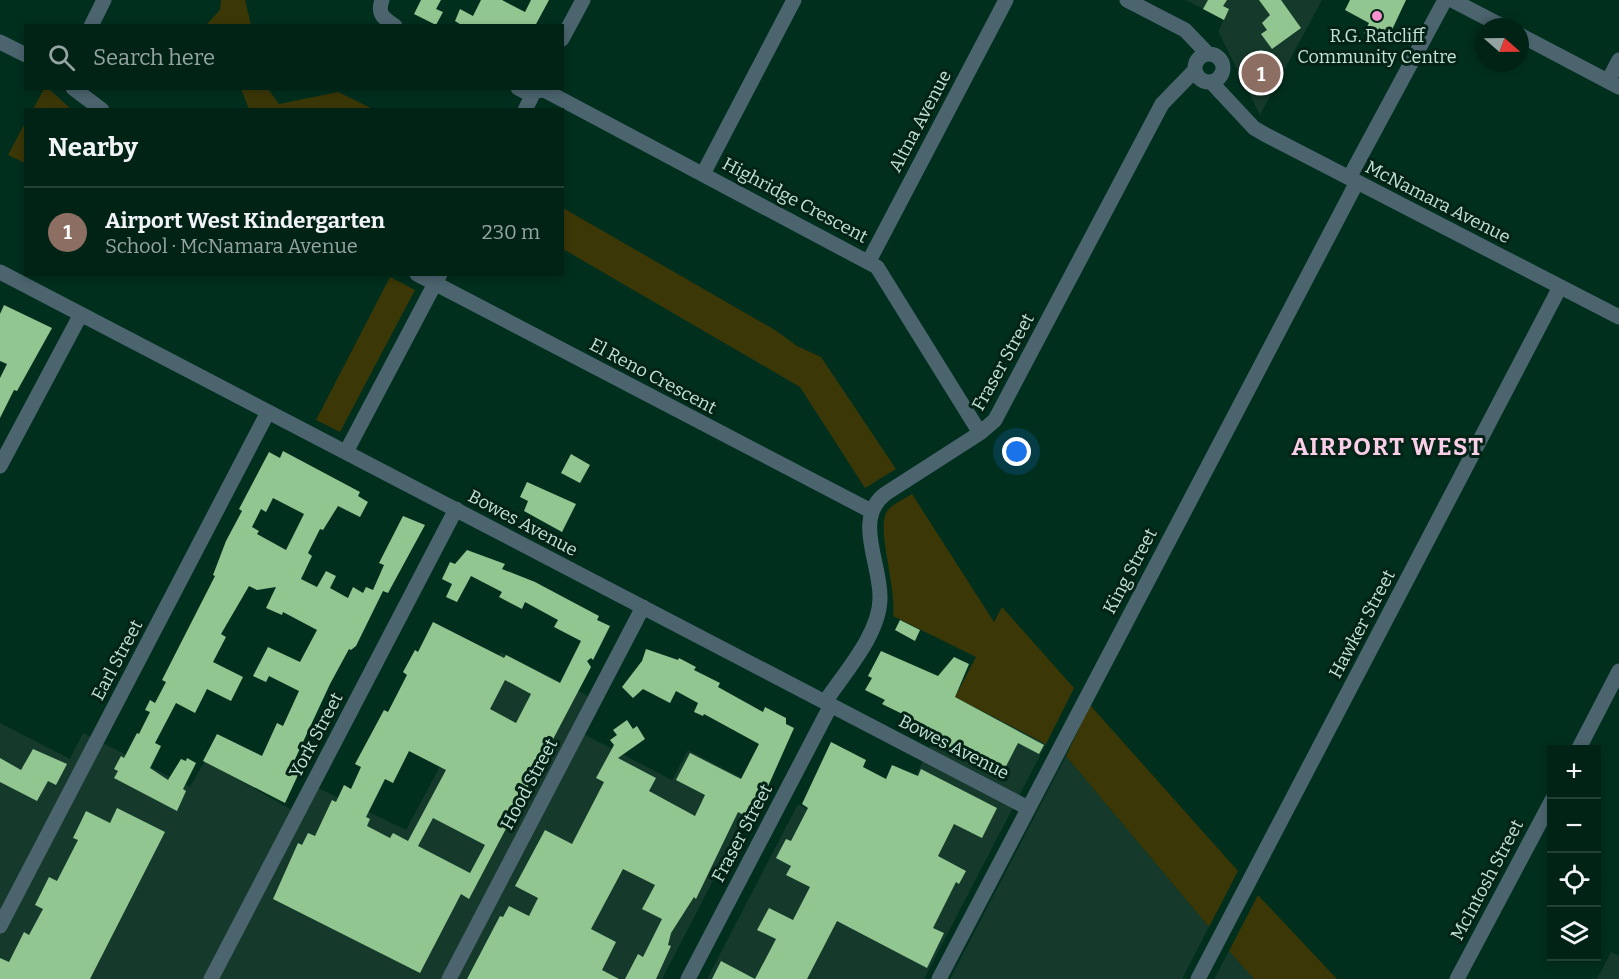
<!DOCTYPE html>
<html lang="en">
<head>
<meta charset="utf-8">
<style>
  body { margin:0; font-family:Bitter,serif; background:#0a2b1f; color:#f1f3f6 }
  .controls { position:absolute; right:18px; bottom:18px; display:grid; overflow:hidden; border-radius:0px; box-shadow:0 3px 9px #0003 }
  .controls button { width:54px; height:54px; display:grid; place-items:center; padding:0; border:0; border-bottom:2px solid #224035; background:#002316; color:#f1f3f6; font:30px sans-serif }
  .compass { position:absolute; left:1475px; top:18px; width:54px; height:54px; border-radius:50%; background:#002316; box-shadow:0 3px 9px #0003; rotate:110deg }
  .you { position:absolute; left:1017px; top:452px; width:21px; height:21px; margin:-15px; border:4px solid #fff; border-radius:50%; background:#1a73e8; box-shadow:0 0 0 9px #1a73e833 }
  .badge { display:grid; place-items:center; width:39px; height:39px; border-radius:50%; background:#f790ce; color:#fff; font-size:20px; font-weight:700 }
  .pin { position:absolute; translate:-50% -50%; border:3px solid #fff; box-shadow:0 2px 6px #0006 }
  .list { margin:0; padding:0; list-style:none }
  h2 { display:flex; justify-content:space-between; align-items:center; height:78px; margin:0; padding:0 24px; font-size:26px }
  h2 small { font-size:20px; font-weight:400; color:#95a4a1 }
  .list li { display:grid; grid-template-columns:39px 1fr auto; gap:18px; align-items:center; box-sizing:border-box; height:90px; padding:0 24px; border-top:2px solid #224035 }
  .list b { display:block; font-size:22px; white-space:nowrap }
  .list p { margin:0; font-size:20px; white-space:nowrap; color:#95a4a1 }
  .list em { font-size:20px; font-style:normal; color:#95a4a1 }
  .icon { flex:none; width:33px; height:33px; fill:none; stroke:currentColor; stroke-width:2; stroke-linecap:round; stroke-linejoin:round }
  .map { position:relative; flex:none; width:1619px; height:979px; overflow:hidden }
  .search { position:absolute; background:#002316; box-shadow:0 3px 9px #0003; left:24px; top:24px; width:540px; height:66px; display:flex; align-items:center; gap:15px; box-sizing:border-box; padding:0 21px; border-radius:0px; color:#95a4a1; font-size:22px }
  .panel { position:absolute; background:#002316; box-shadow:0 3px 9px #0003; left:24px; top:108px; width:540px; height:168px; border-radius:0px }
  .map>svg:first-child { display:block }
  .built { fill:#153a2b }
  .green { fill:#3c3707 }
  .building { fill:#92c691; fill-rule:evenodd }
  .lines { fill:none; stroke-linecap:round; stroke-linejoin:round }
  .minor { stroke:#4b646e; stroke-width:15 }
  .poi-dot { fill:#f790ce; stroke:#032317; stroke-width:2 }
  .labels { text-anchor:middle; stroke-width:6; stroke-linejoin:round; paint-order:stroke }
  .poi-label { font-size:18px; fill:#c6e3d5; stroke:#032317 }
  .street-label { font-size:18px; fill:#c6e3d5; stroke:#032317 }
  .district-label { font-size:24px; font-weight:bold; letter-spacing:1.5px; fill:#fccfe8; stroke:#032317 }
</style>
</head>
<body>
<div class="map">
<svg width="1619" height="979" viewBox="0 0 1619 979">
  <rect width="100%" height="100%" fill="#002f1e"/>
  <path class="built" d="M 1186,0 L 1322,0 L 1260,115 L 1218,31 L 1224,20 Z
    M 501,652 L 588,696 L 572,728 L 672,780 L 688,750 L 761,788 L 662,979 L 0,979 L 0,723 L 70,759 L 83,733 L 190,787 L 205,761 L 303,816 L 318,788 L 406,830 Z
    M 955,697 L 1046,744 L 924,979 L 707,979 L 798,804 L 880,847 Z
    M 1066,756 L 1209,927 L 1182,979 L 950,979 Z
    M 1229,951 L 1254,979 L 1214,979 Z
    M 1611,952 L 1619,956 L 1619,979 L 1597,979 Z"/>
  <path class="green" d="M 221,0 L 245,0 L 251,25 L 206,25 L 220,10 Z
    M 44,89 L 49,89 L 71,109 L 33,109 Z
    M 241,89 L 268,89 L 279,104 L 338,92 L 373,109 L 249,109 Z
    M 25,123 L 25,163 L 8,155 Z
    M 563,208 L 775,330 L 797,346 L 821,357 L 896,469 L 865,488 L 800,387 L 563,249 Z
    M 390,277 L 415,290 L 340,432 L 316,420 Z
    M 912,494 L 994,622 L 1002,607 L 1074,688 L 1046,744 L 955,697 L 976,657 L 893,616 C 897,591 877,530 886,513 C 890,505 904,499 912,494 Z
    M 1090,705 L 1238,871 L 1209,927 L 1066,756 Z
    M 1258,895 L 1337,979 L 1254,979 L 1229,951 Z"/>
  <path class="building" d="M 421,0 L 441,0 L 436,9 L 443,12 L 436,25 L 414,14 Z
    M 481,0 L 502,0 L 525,12 L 531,0 L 549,0 L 535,26 L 463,26 L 455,21 L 460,9 L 473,16 Z
    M 1208,0 L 1227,0 L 1223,6 L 1229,9 L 1224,20 L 1203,9 Z
    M 1259,0 L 1281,0 L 1301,28 L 1272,49 L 1261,34 L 1267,30 L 1262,23 L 1270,15 Z
    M 1350,0 L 1406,0 L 1390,34 L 1379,28 L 1374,38 L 1364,33 L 1369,23 L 1345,10 Z
    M 4,305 L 52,328 L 17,391 L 14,390 L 0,418 L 0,378 L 7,364 L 0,361 L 0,314 Z
    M 283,451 L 360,492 L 358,496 L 368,502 L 360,517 L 338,506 L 323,530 L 320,529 L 308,553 L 312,556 L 301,579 L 317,587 L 326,571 L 336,576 L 330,588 L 348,598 L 353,587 L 363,593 L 366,587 L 373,590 L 384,565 L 379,563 L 403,516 L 425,525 L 388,593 L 383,591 L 356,646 L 351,650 L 349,649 L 330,684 L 290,770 L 298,775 L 285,803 L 203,761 L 217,734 L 262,756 L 277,723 L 283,726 L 299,691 L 269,676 L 266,682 L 253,676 L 268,647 L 300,662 L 317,630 L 283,612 L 282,615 L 266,608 L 276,587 L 257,590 L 249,586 L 221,634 L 226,637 L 213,662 L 243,677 L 231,701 L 207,689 L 195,713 L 176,703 L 155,743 L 161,746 L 150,768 L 168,780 L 181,759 L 186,761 L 187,758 L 196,763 L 183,789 L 186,791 L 177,811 L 114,778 L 118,771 L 114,769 L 121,756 L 124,758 L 137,733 L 139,734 L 150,712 L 145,710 L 150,700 L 155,703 L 166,682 L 162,680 L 215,576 L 213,575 L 226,541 L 242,511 L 239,509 L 269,452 L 280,458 ZM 273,498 L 304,514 L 286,550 L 257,534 L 259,531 L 252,527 L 261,509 L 266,512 Z
    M 571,454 L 590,465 L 580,483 L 561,473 Z
    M 527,482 L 576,504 L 562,532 L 524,511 L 528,501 L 520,497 Z
    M 467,550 L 505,564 L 502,569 L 535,582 L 599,616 L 597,620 L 610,626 L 593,660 L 591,658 L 587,661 L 591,667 L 469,899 L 461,894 L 420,973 L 273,899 L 298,843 L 302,845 L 308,833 L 315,836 L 332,800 L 336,802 L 344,785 L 351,789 L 361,767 L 355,764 L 384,710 L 388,712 L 407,675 L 403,672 L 415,650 L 418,652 L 433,622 L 504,658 L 506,655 L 560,683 L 581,641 L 554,627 L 558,620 L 525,602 L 522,609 L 499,597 L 502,592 L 471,576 L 457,602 L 446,597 L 452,584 L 442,579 L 450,562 L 455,564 ZM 505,680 L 531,694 L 516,723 L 490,709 ZM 409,751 L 446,770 L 408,841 L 393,833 L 390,838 L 367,826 L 370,819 L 366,817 L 385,779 L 393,783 ZM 433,818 L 485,845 L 470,873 L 418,846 Z
    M 900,620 L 920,630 L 915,641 L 895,630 Z
    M 646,649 L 678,660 L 679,658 L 696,667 L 694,670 L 720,683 L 718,687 L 763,712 L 765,707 L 786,718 L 786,724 L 794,728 L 753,820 L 738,812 L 696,899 L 694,897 L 671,933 L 668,945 L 671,946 L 656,979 L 625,979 L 638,954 L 643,957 L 662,919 L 642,909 L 655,885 L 623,869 L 591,929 L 616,942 L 602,970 L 619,979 L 467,979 L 500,916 L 503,917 L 509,906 L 529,916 L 538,898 L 515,886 L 545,830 L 572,844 L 604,782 L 596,778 L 614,745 L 610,740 L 617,735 L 613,730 L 627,720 L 633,729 L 637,726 L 645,739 L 618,758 L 656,778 L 649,791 L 695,816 L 705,795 L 676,780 L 690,753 L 741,779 L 759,744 L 704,714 L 703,716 L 694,712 L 698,703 L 676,691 L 670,703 L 643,689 L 633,698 L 622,687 L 642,661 Z
    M 881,651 L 938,676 L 954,657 L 969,664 L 955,697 L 1044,745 L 1039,754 L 1018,743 L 1001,776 L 936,743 L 940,736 L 923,727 L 925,725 L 882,704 L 885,700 L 865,690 L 872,678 L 868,676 Z
    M 831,742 L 866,760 L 863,767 L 886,779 L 892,765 L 918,776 L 921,769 L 997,808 L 982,838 L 954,824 L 938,856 L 966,871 L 959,884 L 956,882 L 933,928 L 944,933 L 927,968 L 837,921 L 807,979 L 755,979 L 776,939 L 757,930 L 769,908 L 793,920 L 810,887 L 786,875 L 791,866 L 776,858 L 786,839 L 791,841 L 808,808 L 802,804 Z
    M 33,749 L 67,764 L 56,785 L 48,781 L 37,801 L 0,782 L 0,758 L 21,770 Z
    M 117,808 L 165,832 L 90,979 L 0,979 L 0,958 L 9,962 L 24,932 L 29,935 L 43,909 L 35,905 L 49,877 L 57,881 L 78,840 L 73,838 L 86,811 L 110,823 Z
    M 721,961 L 755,979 L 712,979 Z"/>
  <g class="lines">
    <path class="minor" d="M 382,0 C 377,14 383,18 395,26
      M 1127,0 L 1185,30 L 1208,54
      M 1452,0 L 1504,27
      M 91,26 L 104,0
      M 1520,35 L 1619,87
      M 562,39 L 583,0
      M 0,42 L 26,55
      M1195 68a14 14 0 1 1 28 0a14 14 0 1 1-28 0Z
      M 1608,81 L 1619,60
      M 1211,82 L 1254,128 L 1266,135 L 1619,317
      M 73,88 L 102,110
      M 518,88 L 526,92 L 544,90 L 877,267 L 980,433
      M 525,110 L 536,88
      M 703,174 L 794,0
      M 1349,178 L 1445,0
      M 869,261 L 1006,0
      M 0,272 L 1028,808
      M 417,274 L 871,511
      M 346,452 L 440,274
      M 0,466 L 81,314
      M 825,702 C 844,673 880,634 880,598 C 881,564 853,519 885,494 L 980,433 L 995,420 L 1162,104 L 1195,70
      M 1578,750 L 1619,671
      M 0,926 L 268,412
      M 211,979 L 456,509
      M 449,979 L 643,607
      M 688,979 L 831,705
      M 939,979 L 1357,182
      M 1198,979 L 1560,287
      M 1457,979 L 1552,800"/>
  </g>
  <circle class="poi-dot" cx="1377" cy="16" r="6"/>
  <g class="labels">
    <g class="poi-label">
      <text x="1377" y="42">R.G. Ratcliff<tspan x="1377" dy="21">Community Centre</tspan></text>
    </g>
    <g class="street-label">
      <text transform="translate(920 121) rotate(-62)" y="6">Altna Avenue</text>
      <text transform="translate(795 200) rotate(28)" y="6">Highridge Crescent</text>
      <text transform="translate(1438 202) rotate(27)" y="6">McNamara Avenue</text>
      <text transform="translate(1003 362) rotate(-61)" y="6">Fraser Street</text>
      <text transform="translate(653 376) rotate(28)" y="6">El Reno Crescent</text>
      <text transform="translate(523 523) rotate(28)" y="6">Bowes Avenue</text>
      <text transform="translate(1130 571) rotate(-62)" y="6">King Street</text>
      <text transform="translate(1362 624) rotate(-62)" y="6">Hawker Street</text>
      <text transform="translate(117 660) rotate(-62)" y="6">Earl Street</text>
      <text transform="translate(316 735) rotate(-62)" y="6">York Street</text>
      <text transform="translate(954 747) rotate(27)" y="6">Bowes Avenue</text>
      <text transform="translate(529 784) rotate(-62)" y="6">Hood Street</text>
      <text transform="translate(742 833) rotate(-62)" y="6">Fraser Street</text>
      <text transform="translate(1487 880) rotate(-62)" y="6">McIntosh Street</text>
    </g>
    <g class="district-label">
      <text x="1388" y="455">AIRPORT WEST</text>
    </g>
  </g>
</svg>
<div class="controls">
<button>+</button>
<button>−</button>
<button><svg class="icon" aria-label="locate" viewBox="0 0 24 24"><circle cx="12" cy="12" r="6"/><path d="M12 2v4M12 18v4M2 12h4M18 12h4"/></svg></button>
<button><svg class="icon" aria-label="layers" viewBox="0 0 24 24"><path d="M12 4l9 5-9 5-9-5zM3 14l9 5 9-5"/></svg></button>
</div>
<svg class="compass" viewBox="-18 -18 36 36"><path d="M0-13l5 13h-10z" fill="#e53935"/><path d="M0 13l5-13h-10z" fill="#95a4a1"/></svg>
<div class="you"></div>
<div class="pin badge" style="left:1261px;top:73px;background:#8d6e63">1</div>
<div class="search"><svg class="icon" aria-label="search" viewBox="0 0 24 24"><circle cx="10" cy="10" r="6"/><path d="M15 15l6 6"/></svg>Search here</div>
<section class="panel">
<h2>Nearby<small></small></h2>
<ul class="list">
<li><span class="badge" style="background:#8d6e63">1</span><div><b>Airport West Kindergarten</b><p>School · McNamara Avenue</p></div><em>230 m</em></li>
</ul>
</section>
</div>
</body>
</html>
